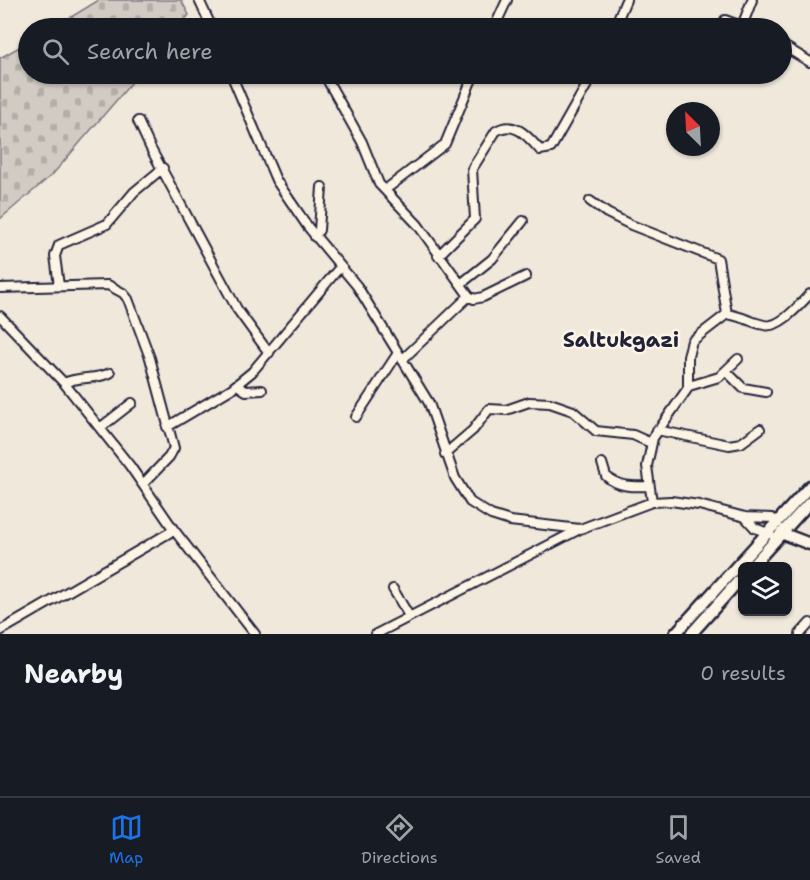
<!DOCTYPE html>
<html lang="en">
<head>
<meta charset="utf-8">
<style>
  body { margin:0; font-family:"Shantell Sans",sans-serif; background:#242831; color:#f1f3f6 }
  .controls { position:absolute; right:18px; bottom:18px; display:grid; overflow:hidden; border-radius:9px; box-shadow:0 2px 4px #0004 }
  .controls button { width:54px; height:54px; display:grid; place-items:center; padding:0; border:0; border-bottom:2px solid #363941; background:#171b24; color:#f1f3f6; font:30px sans-serif }
  .compass { position:absolute; left:666px; top:102px; width:54px; height:54px; border-radius:50%; background:#171b24; box-shadow:0 2px 4px #0004; rotate:336deg }
  .list { margin:0; padding:0; list-style:none }
  h2 { display:flex; justify-content:space-between; align-items:center; height:78px; margin:0; padding:0 24px; font-size:26px }
  h2 small { font-size:20px; font-weight:400; color:#9ea1a6 }
  .icon { flex:none; width:33px; height:33px; fill:none; stroke:currentColor; stroke-width:2; stroke-linecap:round; stroke-linejoin:round }
  .map { position:relative; flex:none; width:810px; height:634px; overflow:hidden }
  .search { position:absolute; background:#171b24; box-shadow:0 2px 4px #0004; left:18px; right:18px; top:18px; height:66px; display:flex; align-items:center; gap:15px; box-sizing:border-box; padding:0 21px; border-radius:33px; color:#9ea1a6; font-size:22px }
  .sheet { height:162px; background:#171b24 }
  nav { display:flex; justify-content:space-around; align-items:center; box-sizing:border-box; height:84px; border-top:2px solid #363941; background:#171b24; font-size:16px; color:#9ea1a6 }
  nav a { display:grid; justify-items:center; gap:3px }
  nav .on { color:#1a73e8 }
  .map>svg:first-child { display:block }
  .cemetery { fill:url(#cemetery-stones); stroke:#7a767f; stroke-width:1.5 }
  .lines { fill:none; stroke-linecap:round; stroke-linejoin:round }
  .minor-casing { stroke:#22223b; stroke-width:12 }
  .major-casing { stroke:#22223b; stroke-width:15 }
  .minor { stroke:#fcf5e5; stroke-width:8 }
  .major { stroke:#fcf5e5; stroke-width:10 }
  .labels { text-anchor:middle; stroke-width:5; stroke-linejoin:round; paint-order:stroke }
  .district-label { font-size:21px; font-weight:bold; fill:#22223b; stroke:#fcf5e5 }
</style>
</head>
<body>
<div class="map">
<svg width="810" height="634" viewBox="0 0 810 634">
  <defs>
    <pattern id="cemetery-stones" width="16" height="16" patternUnits="userSpaceOnUse" patternTransform="scale(1.5)"><rect width="16" height="16" fill="#d1cbc3"/><path d="M2 7V4a2 2 0 0 1 4 0v3zM10 15v-3a2 2 0 0 1 4 0v3z" fill="#b3aea8"/></pattern>
  </defs>
  <rect width="100%" height="100%" fill="#efe8db"/>
  <filter id="ink" filterUnits="userSpaceOnUse"><feTurbulence type="fractalNoise" baseFrequency=".0167" numOctaves="2"/><feDisplacementMap in="SourceGraphic" scale="12" xChannelSelector="R" yChannelSelector="G"/><feConvolveMatrix kernelMatrix="1 2 1 2 8 2 1 2 1" color-interpolation-filters="sRGB"/></filter>
  <g filter="url(#ink)">
    <path class="cemetery" d="M 99,0 L 181,0 L 189,15 L 178,28 L 53,28 Z
      M 28,42 L 28,74 L 139,74 L 53,174 L 0,219 L 0,58 Z"/>
    <g class="lines">
      <g class="minor-casing">
        <path id="minor" d="M 199,0 L 212,28
          M 725,20 L 747,28
          M 742,26 L 752,0
          M 494,28 L 507,0
          M 614,28 L 626,0
          M 782,45 L 810,62
          M 231,74 L 276,180 L 308,227 L 357,286 L 429,403 L 455,478 L 470,502 L 491,515 L 510,521 L 580,529
          M 324,74 L 362,142 L 379,184 L 418,225 L 469,296 L 403,359
          M 138,121 L 151,149 L 237,309 L 269,353
          M 385,190 L 445,144 L 474,74
          M 590,201 L 607,213 L 631,225 L 718,259 L 727,314
          M 315,237 L 319,230 L 322,187
          M 438,256 L 475,219 L 472,169 L 496,131 C 515,119 529,138 540,150 L 551,148 L 593,74
          M 462,283 L 492,259 L 523,221
          M 59,286 L 55,256 L 59,245 L 107,224 L 134,192 L 163,168
          M 0,288 L 108,285 L 123,293 L 128,299 L 150,358 L 174,448 L 169,457 L 143,484
          M 469,296 L 474,299 L 483,297 L 526,276
          M 0,316 L 64,383 L 130,466 L 174,530 L 255,634
          M 726,371 L 743,388 L 766,392
          M 64,383 C 78,376 95,380 110,373
          M 237,385 L 246,391 L 262,390
          M 689,386 L 719,377 L 738,359
          M 356,417 L 398,353
          M 167,427 L 231,389 L 252,372 L 340,267
          M 100,428 L 132,403
          M 657,430 L 729,445 L 741,443 L 760,429
          M 445,454 L 473,430 L 489,409 L 506,410 L 529,402 L 550,403 L 573,411 L 596,431 L 633,435 L 651,443
          M 602,463 L 606,476 C 618,487 633,487 648,486
          M 652,502 L 647,466 L 653,438 L 688,388 L 688,356 L 692,341 L 727,314 C 741,316 751,322 764,325 C 780,329 800,304 810,294
          M 745,517 L 755,528 L 770,534
          M 393,589 L 409,616
          M 0,631 L 174,530
          M 376,634 L 580,529 L 652,502 L 671,501 L 699,505 L 745,517 L 772,518 L 778,524
          M 800,634 L 810,623"/>
      </g>
      <g class="major-casing">
        <path id="major" d="M 781,533 L 810,544
          M 752,566 L 810,502
          M 675,634 L 810,486
          M 691,634 L 742,577"/>
      </g>
      <use href="#minor" class="minor"/>
      <use href="#major" class="major"/>
    </g>
  </g>
  <g class="labels">
    <g class="district-label">
      <text x="621" y="347">Saltukgazi</text>
    </g>
  </g>
</svg>
<div class="controls">
<button><svg class="icon" aria-label="layers" viewBox="0 0 24 24"><path d="M12 4l9 5-9 5-9-5zM3 14l9 5 9-5"/></svg></button>
</div>
<svg class="compass" viewBox="-18 -18 36 36"><path d="M0-13l5 13h-10z" fill="#e53935"/><path d="M0 13l5-13h-10z" fill="#9ea1a6"/></svg>
<div class="search"><svg class="icon" aria-label="search" viewBox="0 0 24 24"><circle cx="10" cy="10" r="6"/><path d="M15 15l6 6"/></svg>Search here</div>
</div>
<section class="sheet">
<h2>Nearby<small>0 results</small></h2>
<ul class="list">
</ul>
</section>
<nav>
<a class="on"><svg class="icon" aria-label="map" viewBox="0 0 24 24"><path d="M3 6l6-2 6 2 6-2v14l-6 2-6-2-6 2zM9 4v14M15 6v14"/></svg>Map</a>
<a><svg class="icon" aria-label="directions" viewBox="0 0 24 24"><path d="M12 3l9 9-9 9-9-9zM9 14v-3h6M13 9l2 2-2 2"/></svg>Directions</a>
<a><svg class="icon" aria-label="saved" viewBox="0 0 24 24"><path d="M7 4h10v16l-5-4-5 4z"/></svg>Saved</a>
</nav>
</body>
</html>
